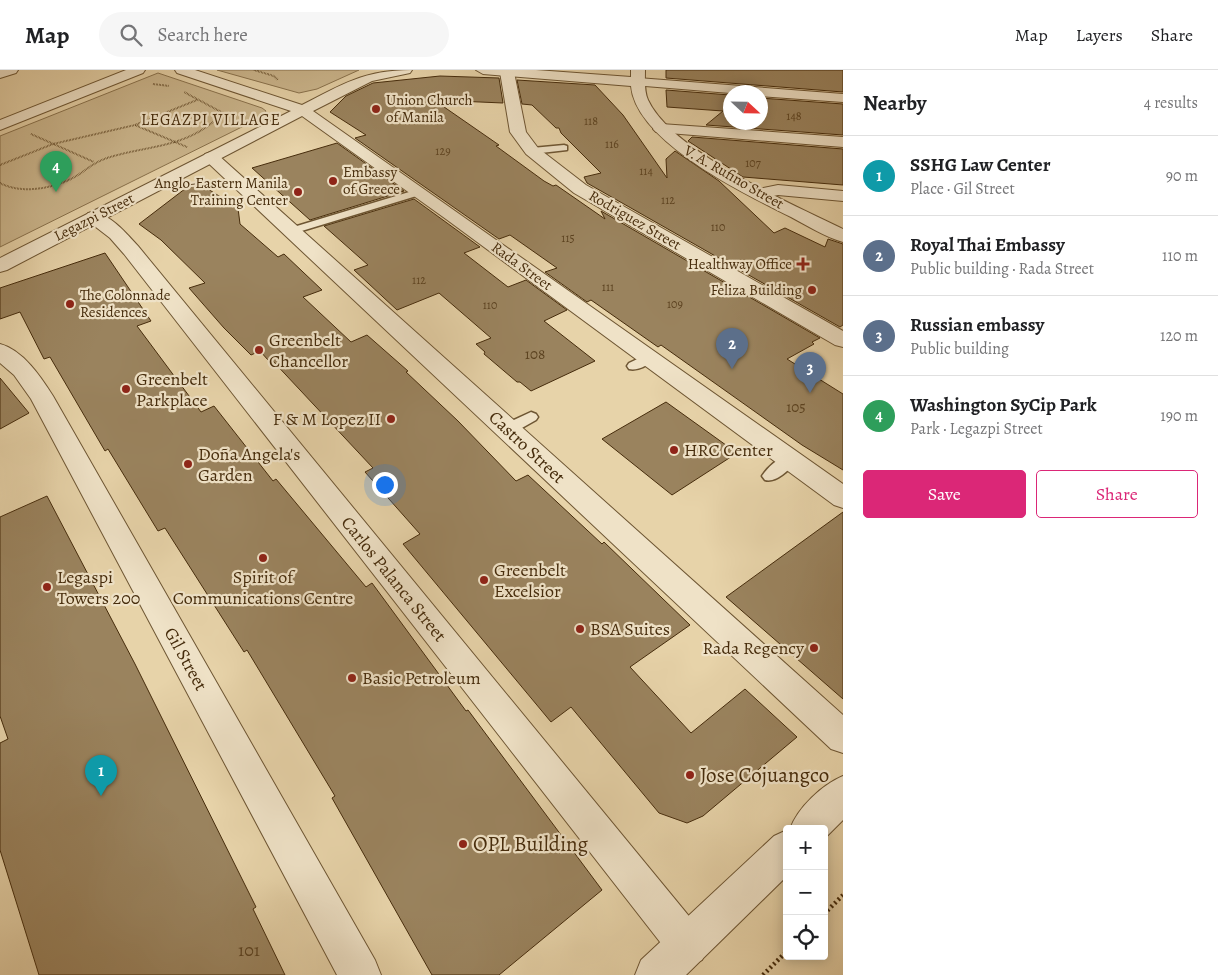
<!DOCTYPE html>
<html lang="en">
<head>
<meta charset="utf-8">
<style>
  body { margin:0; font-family:Alegreya,serif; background:#f6f6f6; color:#202124 }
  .controls { position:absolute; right:15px; bottom:15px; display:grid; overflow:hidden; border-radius:5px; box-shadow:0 2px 12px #0003 }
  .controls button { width:45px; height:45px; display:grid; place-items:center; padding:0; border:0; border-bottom:1px solid #e0e0e0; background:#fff; color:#202124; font:25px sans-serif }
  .compass { position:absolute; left:723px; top:15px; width:45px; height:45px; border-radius:50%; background:#fff; box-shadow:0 2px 12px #0003; rotate:112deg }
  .you { position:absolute; left:384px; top:414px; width:18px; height:18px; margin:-12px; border:4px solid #fff; border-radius:50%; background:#1a73e8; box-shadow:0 0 0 8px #1a73e833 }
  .badge { display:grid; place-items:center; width:32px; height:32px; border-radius:50%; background:#db2777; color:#fff; font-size:16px; font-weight:700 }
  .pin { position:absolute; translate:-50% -41px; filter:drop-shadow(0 1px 2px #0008) }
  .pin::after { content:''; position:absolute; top:26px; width:18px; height:15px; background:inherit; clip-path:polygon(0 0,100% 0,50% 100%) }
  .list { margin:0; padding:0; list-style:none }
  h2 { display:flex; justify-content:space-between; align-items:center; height:65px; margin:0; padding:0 20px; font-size:21px }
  h2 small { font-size:16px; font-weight:400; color:#757577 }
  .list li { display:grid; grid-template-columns:32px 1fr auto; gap:15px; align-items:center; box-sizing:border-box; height:80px; padding:0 20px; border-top:1px solid #e0e0e0 }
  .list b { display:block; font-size:19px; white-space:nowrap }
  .list p { margin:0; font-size:16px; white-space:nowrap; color:#757577 }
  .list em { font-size:16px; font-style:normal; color:#757577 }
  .actions { display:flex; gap:10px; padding:15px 20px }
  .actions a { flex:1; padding:11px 0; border:1px solid #db2777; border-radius:5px; text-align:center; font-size:18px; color:#db2777 }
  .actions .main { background:#db2777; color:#fff }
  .icon { flex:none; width:28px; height:28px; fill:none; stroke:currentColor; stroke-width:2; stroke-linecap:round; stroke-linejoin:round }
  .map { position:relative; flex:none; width:843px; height:905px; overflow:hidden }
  header { display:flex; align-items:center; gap:30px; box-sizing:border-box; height:70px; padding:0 25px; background:#fff; border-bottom:1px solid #e0e0e0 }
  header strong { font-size:24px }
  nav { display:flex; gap:28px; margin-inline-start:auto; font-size:18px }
  .search { width:350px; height:45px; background:#f6f6f6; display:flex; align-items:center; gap:12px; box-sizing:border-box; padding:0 18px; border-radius:28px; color:#757577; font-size:19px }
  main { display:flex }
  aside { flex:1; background:#fff }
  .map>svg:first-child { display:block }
  .green { fill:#ccb78e; stroke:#89724d }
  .building { fill:#9a835e; stroke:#462c0c }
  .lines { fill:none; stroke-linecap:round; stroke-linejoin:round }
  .service-casing { stroke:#6e5633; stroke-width:3 }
  .minor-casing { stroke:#6e5633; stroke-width:2 }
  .tertiary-casing { stroke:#6e5633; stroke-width:2 }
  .path-far1 { stroke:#462c0c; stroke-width:2; stroke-dasharray:0.5 1; stroke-linecap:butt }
  .path { stroke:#462c0c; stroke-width:4.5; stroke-dasharray:2 3; stroke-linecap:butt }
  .service { fill:#efe2c7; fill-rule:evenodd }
  .minor { fill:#efe2c7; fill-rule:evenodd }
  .tertiary { fill:#efe2c7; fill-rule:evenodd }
  .poi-dot { fill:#8f2418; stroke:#efe2c7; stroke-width:2 }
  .labels { text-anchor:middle; stroke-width:4.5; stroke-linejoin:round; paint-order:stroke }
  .far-number-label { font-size:12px; fill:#5b4220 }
  .far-poi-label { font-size:15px; fill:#462c0c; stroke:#efe2c7; text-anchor:start }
  .far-street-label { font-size:15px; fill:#462c0c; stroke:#efe2c7 }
  .number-label { font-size:15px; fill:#5b4220 }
  .far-neighbourhood-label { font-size:16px; letter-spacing:1px; fill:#462c0c; stroke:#efe2c7 }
  .poi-label { font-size:18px; fill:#462c0c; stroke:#efe2c7; text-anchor:start }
  .street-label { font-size:18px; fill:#462c0c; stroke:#efe2c7 }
  .near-number-label { font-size:18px; fill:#5b4220 }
  .near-poi-label { font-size:21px; fill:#462c0c; stroke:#efe2c7; text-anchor:start }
</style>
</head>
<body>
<header>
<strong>Map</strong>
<div class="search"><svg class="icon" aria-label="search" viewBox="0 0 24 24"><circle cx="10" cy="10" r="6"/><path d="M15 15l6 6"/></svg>Search here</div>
<nav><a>Map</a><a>Layers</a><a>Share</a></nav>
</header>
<main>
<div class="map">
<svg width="843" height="905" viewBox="0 0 843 905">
  <rect width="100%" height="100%" fill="#e7d3a9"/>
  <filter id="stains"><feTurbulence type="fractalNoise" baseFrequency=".004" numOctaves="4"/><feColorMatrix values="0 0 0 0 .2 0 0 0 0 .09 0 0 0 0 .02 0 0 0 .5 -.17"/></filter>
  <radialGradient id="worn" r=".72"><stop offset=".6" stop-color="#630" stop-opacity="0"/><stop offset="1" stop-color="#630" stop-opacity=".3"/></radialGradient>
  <path class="green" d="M 217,0 L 359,0 L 317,19 L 299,23 Z
    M 158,3 L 262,38 L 266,41 L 262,47 L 0,177 L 0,66 Z"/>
  <path class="building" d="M 666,0 L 843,0 L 843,22 L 666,8 Z
    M 440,6 L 499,8 L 503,33 L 434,30 L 499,75 L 496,76 L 544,111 L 553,116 L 556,115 L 605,149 L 601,141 L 820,268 L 812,272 L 814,274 L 787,289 L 843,324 L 843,400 L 802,375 L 661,275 L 658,277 L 591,230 L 587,232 L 545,202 L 557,198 L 510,165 L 499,169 L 355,68 L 366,65 L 330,42 L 346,26 L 373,13 Z
    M 517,10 L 595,15 L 623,45 L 667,108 L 666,89 L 675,81 L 719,111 L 774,163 L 785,158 L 825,177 L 828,169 L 843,174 L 843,255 L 840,257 L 587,113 L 584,107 L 601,103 L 561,63 L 559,58 L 556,58 L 532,35 L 522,34 Z
    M 666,20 L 730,25 L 730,52 L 760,52 L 760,28 L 843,34 L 843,65 L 706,55 L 723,41 L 667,37 Z
    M 692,67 L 843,79 L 843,115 L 743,107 L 688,71 Z
    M 337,73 L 404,121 L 310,150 L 252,98 Z
    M 200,114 L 238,138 L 240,154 L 278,187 L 284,184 L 322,220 L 303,227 L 351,272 L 367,265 L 408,301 L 406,302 L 458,351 L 516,411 L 528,405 L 602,474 L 604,472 L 690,555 L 630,597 L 691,663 L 745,619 L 797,667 L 703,746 L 687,753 L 659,743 L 571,637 L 551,652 L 403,474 L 420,464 L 365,402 L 373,398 L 271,289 L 268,290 L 260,281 L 251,285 L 224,258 L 189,218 L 205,213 L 161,170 L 139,154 L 190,115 Z
    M 414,129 L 480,177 L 464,183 L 508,217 L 526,210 L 567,240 L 544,251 L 595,291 L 531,321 L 520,312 L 517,312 L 484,284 L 485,282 L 476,274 L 491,268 L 439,223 L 397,240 L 354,200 L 368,195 L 324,156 Z
    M 105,183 L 151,251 L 137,256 L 201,342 L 214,336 L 273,411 L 276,409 L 366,517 L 372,513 L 466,641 L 468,640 L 602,820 L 499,905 L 432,905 L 332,728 L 335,726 L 247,580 L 244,582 L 165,458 L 158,461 L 108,379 L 105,381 L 50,287 L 44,289 L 20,242 L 0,249 L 0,218 Z
    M 0,308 L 29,343 L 0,359 Z
    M 666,332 L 737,383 L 672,425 L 602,369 Z
    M 47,426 L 135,594 L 256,837 L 253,839 L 285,905 L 39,905 L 0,780 L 0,673 L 8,669 L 0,646 L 0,447 Z
    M 843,442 L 843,629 L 726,527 Z"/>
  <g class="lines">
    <g class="service-casing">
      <path id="service" d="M 564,75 L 567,76 L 567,80 L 532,84 L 527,81 L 532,78 Z
        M 419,119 L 424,122 L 423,124 L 295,163 L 287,163 L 286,161 L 287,159 Z
        M 648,284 L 653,285 L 655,288 C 649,295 638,301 629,299 L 627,296 L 629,293 Z
        M 531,342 L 536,344 L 538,347 L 536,350 L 513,363 L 503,363 L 501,359 L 503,355 Z
        M 788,385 L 793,386 L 796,390 C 790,400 776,413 765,410 L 762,406 C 767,398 779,387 788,385 Z"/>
    </g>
    <g class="minor-casing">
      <path id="minor" d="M 0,0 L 18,0 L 16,3 L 0,8 Z
        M 502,0 L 512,0 L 514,2 L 526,62 L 538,78 L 586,115 L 843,261 L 843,277 L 835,275 L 574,123 L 526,84 L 510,62 L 500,2 Z
        M 638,8 L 843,24 L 843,32 L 760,26 L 760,22 L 730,23 L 633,15 L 631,12 L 633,9 Z
        M 661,54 L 843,67 L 843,77 L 656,62 L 653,59 L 656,56 Z
        M 211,82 L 217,84 L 843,645 L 843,683 L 831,679 L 205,90 L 203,87 L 205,84 Z
        M 778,115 L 843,121 L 843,131 L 778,125 L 760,129 L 754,128 L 751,124 L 754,120 Z
        M 94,142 C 112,146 126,163 138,176 L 702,862 L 708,876 L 702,890 L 688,896 L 674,890 L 124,184 L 110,168 L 88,151 L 85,147 L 88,143 Z
        M 0,274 C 23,280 41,307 53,326 L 375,890 L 381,905 L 337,905 L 31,329 L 14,305 L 0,293 Z"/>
    </g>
    <g class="tertiary-casing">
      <path id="tertiary" d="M 126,0 L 145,0 L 143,3 L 0,60 L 0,50 Z
        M 175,0 L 195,0 L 302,35 C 343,14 364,0 412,0 L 410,3 L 372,11 L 313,41 L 843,414 L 843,438 L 834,435 L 446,149 L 302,46 L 7,200 L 0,202 L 0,188 L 291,41 L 177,3 Z
        M 476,0 L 536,0 L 631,7 L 631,0 L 645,0 C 645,10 644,21 648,30 C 672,82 792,134 843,159 L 843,172 C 825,167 808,156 791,147 C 745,124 636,72 631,16 L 483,4 Z
        M 843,706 L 843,750 L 824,769 L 824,759 L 790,759 C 798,737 822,715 843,706 Z
        M 787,760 L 787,806 L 686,905 L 635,905 L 641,890 L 774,766 Z"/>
    </g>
    <path class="path-far1" d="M 254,0 L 274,6 L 278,10
      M 153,14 L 169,16
      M 31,64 L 94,92
      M 187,77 L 135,55 L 197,30
      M 0,95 L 53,74 L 135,55
      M 0,113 C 21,124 50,119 71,109 C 85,102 90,94 107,88 C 152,74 187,79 223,43 L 184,22"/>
    <path class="path" d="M 824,844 L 843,825
      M 763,905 L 787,881"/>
    <use href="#service" class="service"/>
    <use href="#minor" class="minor"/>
    <use href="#tertiary" class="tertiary"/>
  </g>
  <g class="poi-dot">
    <circle cx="376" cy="39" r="5"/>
    <circle cx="333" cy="111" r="5"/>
    <circle cx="298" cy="122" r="5"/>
    <path d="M800.5 186.5h5v5h5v5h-5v5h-5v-5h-5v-5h5z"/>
    <circle cx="812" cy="220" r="5"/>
    <circle cx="70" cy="234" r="5"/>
    <circle cx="259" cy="280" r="5"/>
    <circle cx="126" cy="319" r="5"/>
    <circle cx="391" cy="349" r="5"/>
    <circle cx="674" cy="380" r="5"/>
    <circle cx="188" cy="394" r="5"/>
    <circle cx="263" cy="488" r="5"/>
    <circle cx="484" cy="510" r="5"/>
    <circle cx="47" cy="517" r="5"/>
    <circle cx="580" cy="559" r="5"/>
    <circle cx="814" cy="578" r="5"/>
    <circle cx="352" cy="608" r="5"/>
    <circle cx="690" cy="705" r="5"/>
    <circle cx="463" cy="774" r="5"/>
  </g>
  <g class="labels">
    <g class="far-number-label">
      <text x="794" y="50">148</text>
      <text x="591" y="55">118</text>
      <text x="612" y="78">116</text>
      <text x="443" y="85">129</text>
      <text x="753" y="97">107</text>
      <text x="646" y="105">114</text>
      <text x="668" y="134">112</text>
      <text x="718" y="161">110</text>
      <text x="568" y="172">115</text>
      <text x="419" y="214">112</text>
      <text x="608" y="221">111</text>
      <text x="675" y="238">109</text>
      <text x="490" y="239">110</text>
    </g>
    <g class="far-poi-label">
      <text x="386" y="35">Union Church<tspan x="386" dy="17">of Manila</tspan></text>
      <text x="343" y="107">Embassy<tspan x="343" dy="17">of Greece</tspan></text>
      <text x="288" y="118" text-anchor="end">Anglo-Eastern Manila<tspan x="288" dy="17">Training Center</tspan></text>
      <text x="792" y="199" text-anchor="end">Healthway Office</text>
      <text x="802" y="225" text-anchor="end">Feliza Building</text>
      <text x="80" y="230">The Colonnade<tspan x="80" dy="17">Residences</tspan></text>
    </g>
    <g class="far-street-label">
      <text transform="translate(734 107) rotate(30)" y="5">V. A. Rufino Street</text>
      <text transform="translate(94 147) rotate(-27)" y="5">Legazpi Street</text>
      <text transform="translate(635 150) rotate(30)" y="5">Rodriguez Street</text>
      <text transform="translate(522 196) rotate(36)" y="5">Rada Street</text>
    </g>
    <g class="number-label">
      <text x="535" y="289">108</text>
      <text x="796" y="342">105</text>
    </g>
    <g class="far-neighbourhood-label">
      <text x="211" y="55">LEGAZPI VILLAGE</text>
    </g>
    <g class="poi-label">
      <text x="269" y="276">Greenbelt<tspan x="269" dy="21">Chancellor</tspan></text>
      <text x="136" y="315">Greenbelt<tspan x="136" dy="21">Parkplace</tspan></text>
      <text x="381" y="355" text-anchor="end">F &amp; M Lopez II</text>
      <text x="684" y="386">HRC Center</text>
      <text x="198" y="390">Doña Angela's<tspan x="198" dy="21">Garden</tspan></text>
      <text x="494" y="506">Greenbelt<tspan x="494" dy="21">Excelsior</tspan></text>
      <text x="57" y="513">Legaspi<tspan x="57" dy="21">Towers 200</tspan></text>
      <text x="263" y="513" text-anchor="middle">Spirit of<tspan x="263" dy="21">Communications Centre</tspan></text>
      <text x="590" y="565">BSA Suites</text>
      <text x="804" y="584" text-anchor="end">Rada Regency</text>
      <text x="362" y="614">Basic Petroleum</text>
    </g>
    <g class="street-label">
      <text transform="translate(527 377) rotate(43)" y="6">Castro Street</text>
      <text transform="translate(394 509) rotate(51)" y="6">Carlos Palanca Street</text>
      <text transform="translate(186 589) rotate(61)" y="6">Gil Street</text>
    </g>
    <g class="near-number-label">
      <text x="249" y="886">101</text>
    </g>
    <g class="near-poi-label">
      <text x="700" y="712">Jose Cojuangco</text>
      <text x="473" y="781">OPL Building</text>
    </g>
  </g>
  <rect width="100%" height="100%" filter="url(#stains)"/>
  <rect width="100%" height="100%" fill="url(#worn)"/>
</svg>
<div class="controls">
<button>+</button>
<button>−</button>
<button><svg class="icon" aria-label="locate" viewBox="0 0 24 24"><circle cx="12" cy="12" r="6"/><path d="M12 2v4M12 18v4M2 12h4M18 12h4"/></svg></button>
</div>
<svg class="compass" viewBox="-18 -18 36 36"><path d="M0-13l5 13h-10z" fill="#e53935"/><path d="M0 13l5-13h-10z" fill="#757577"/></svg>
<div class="you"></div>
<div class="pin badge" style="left:101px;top:726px;background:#0f9aa8">1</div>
<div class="pin badge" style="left:732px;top:299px;background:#5c6f8a">2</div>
<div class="pin badge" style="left:810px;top:323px;background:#5c6f8a">3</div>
<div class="pin badge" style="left:56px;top:122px;background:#2e9e5b">4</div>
</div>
<aside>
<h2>Nearby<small>4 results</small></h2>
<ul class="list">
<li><span class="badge" style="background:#0f9aa8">1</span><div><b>SSHG Law Center</b><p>Place · Gil Street</p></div><em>90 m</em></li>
<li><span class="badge" style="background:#5c6f8a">2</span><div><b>Royal Thai Embassy</b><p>Public building · Rada Street</p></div><em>110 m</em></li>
<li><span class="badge" style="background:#5c6f8a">3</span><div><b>Russian embassy</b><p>Public building</p></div><em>120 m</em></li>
<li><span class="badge" style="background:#2e9e5b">4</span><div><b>Washington SyCip Park</b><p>Park · Legazpi Street</p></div><em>190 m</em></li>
</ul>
<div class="actions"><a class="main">Save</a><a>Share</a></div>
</aside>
</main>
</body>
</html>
